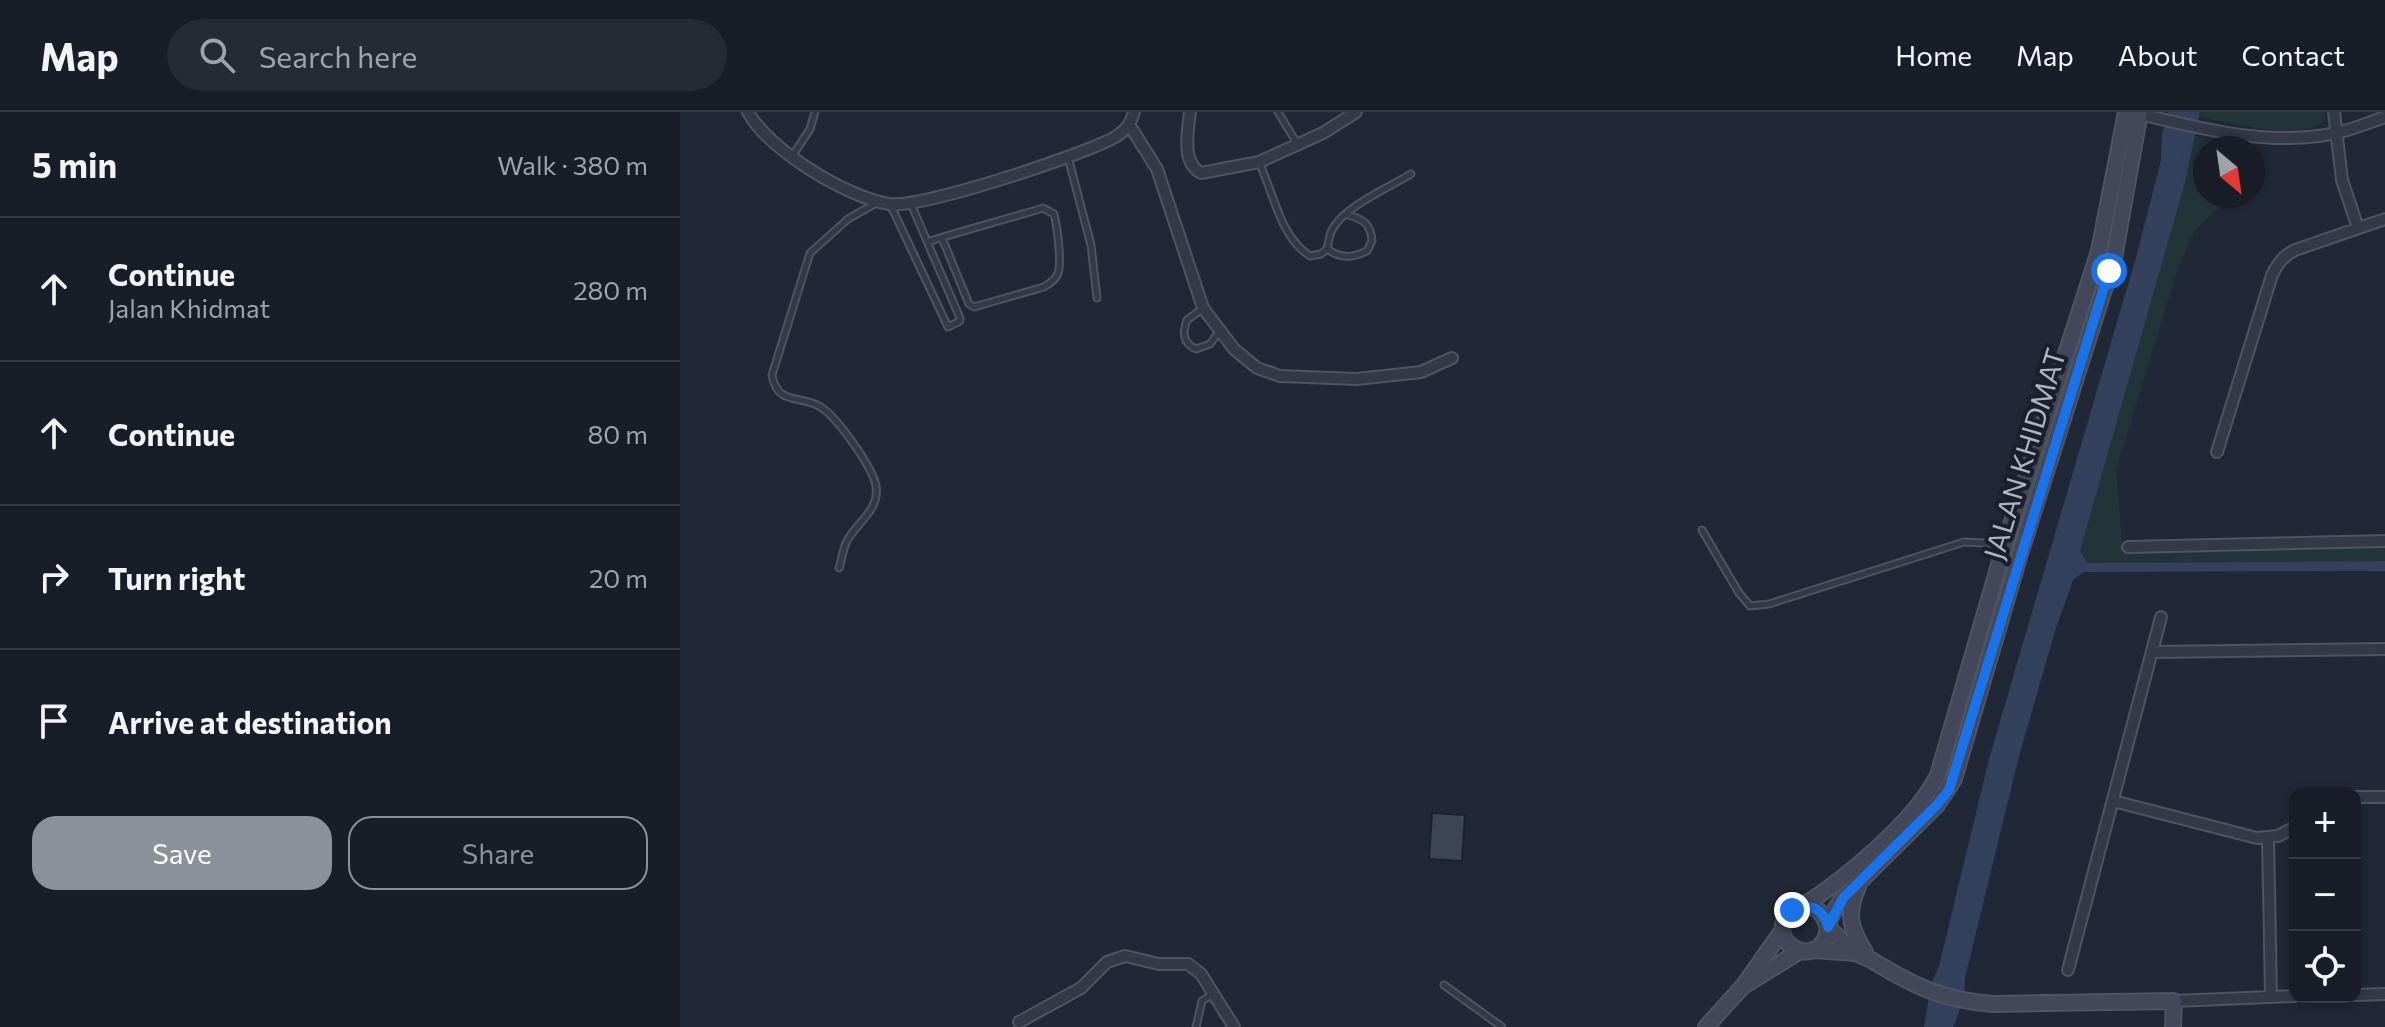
<!DOCTYPE html>
<html lang="en">
<head>
<meta charset="utf-8">
<style>
  body { margin:0; font-family:Commissioner,sans-serif; background:#252a34; color:#f1f3f6 }
  .controls { position:absolute; right:24px; bottom:24px; display:grid; overflow:hidden; border-radius:16px; box-shadow:0 4px 12px #0003 }
  .controls button { width:72px; height:72px; display:grid; place-items:center; padding:0; border:0; border-bottom:2px solid #363b45; background:#181d28; color:#f1f3f6; font:40px sans-serif }
  .compass { position:absolute; left:1513px; top:24px; width:72px; height:72px; border-radius:50%; background:#181d28; box-shadow:0 4px 12px #0003; rotate:151deg }
  .stop { position:absolute; width:24px; height:24px; margin:-18px; border:6px solid #1a73e8; border-radius:50%; background:#fff }
  .stop.end { background:#1a73e8; border-color:#fff; box-shadow:0 2px 8px #0008 }
  .list { margin:0; padding:0; list-style:none }
  h2 { display:flex; justify-content:space-between; align-items:center; height:104px; margin:0; padding:0 32px; font-size:34px }
  h2 small { font-size:26px; font-weight:400; color:#9fa2a8 }
  .list li { display:grid; grid-template-columns:52px 1fr auto; gap:24px; align-items:center; box-sizing:border-box; height:144px; padding:0 32px; border-top:2px solid #363b45 }
  .list b { display:block; font-size:30px; white-space:nowrap }
  .list p { margin:0; font-size:26px; white-space:nowrap; color:#9fa2a8 }
  .list em { font-size:26px; font-style:normal; color:#9fa2a8 }
  .actions { display:flex; gap:16px; padding:24px 32px }
  .actions a { flex:1; padding:18px 0; border:2px solid #8c9099; border-radius:24px; text-align:center; font-size:28px; color:#8c9099 }
  .actions .main { background:#8c9099; color:#fff }
  .icon { flex:none; width:44px; height:44px; fill:none; stroke:currentColor; stroke-width:2; stroke-linecap:round; stroke-linejoin:round }
  .map { position:relative; flex:none; width:1705px; height:915px; overflow:hidden }
  header { display:flex; align-items:center; gap:48px; box-sizing:border-box; height:112px; padding:0 40px; background:#181d28; border-bottom:2px solid #363b45 }
  header strong { font-size:38px }
  nav { display:flex; gap:44px; margin-inline-start:auto; font-size:28px }
  .search { width:560px; height:72px; background:#252a34; display:flex; align-items:center; gap:20px; box-sizing:border-box; padding:0 28px; border-radius:44px; color:#9fa2a8; font-size:30px }
  main { display:flex }
  aside { flex:1; background:#181d28 }
  .map>svg:first-child { display:block }
  .green { fill:#233438 }
  .water { fill:#34415d }
  .building { fill:#3c4556; stroke:#1b212d; stroke-width:2 }
  .lines { fill:none; stroke-linecap:round; stroke-linejoin:round }
  .lane-casing { stroke:#4e5461; stroke-width:9 }
  .street-casing { stroke:#4e5461; stroke-width:14 }
  .secondary-casing { stroke:#4e5461; stroke-width:18 }
  .lane { stroke:#333946; stroke-width:5 }
  .street { stroke:#333946; stroke-width:10 }
  .secondary { stroke:#424859; stroke-width:14 }
  .route { stroke:#1a73e8; stroke-width:10 }
  .labels { text-anchor:middle; stroke-width:8; stroke-linejoin:round; paint-order:stroke }
  .street-label { font-size:28px; fill:#aeb4c3; stroke:#191f2b }
</style>
</head>
<body>
<header>
<strong>Map</strong>
<div class="search"><svg class="icon" aria-label="search" viewBox="0 0 24 24"><circle cx="10" cy="10" r="6"/><path d="M15 15l6 6"/></svg>Search here</div>
<nav><a>Home</a><a>Map</a><a>About</a><a>Contact</a></nav>
</header>
<main>
<aside>
<h2>5 min<small>Walk · 380 m</small></h2>
<ul class="list">
<li><svg class="icon" aria-label="ahead" viewBox="0 0 24 24"><path d="M12 20V5M6 11l6-6 6 6"/></svg><div><b>Continue</b><p>Jalan Khidmat</p></div><em>280 m</em></li>
<li><svg class="icon" aria-label="ahead" viewBox="0 0 24 24"><path d="M12 20V5M6 11l6-6 6 6"/></svg><div><b>Continue</b></div><em>80 m</em></li>
<li><svg class="icon" aria-label="right" viewBox="0 0 24 24"><path d="M7 20v-9h11M14 6l5 5-5 5"/></svg><div><b>Turn right</b></div><em>20 m</em></li>
<li><svg class="icon" aria-label="arrive" viewBox="0 0 24 24"><path d="M6 21V4h12l-3 4 3 4H6"/></svg><div><b>Arrive at destination</b></div></li>
</ul>
<div class="actions"><a class="main">Save</a><a>Share</a></div>
</aside>
<div class="map">
<svg width="1705" height="915" viewBox="0 0 1705 915">
  <rect width="100%" height="100%" fill="#202736"/>
  <path class="green" d="M 1520,0 L 1644,0 L 1645,7 C 1625,32 1548,10 1519,5 Z
    M 1515,24 L 1572,36 L 1525,36 L 1525,84 L 1551,84 L 1515,118 L 1498,156 L 1436,358 L 1443,440 L 1705,436 L 1705,449 L 1406,451 L 1400,439 L 1506,67 Z"/>
  <path class="water" d="M 1488,0 L 1520,0 L 1506,67 L 1400,439 L 1407,451 L 1705,449 L 1705,459 L 1404,460 L 1393,468 L 1375,519 L 1338,648 L 1285,866 C 1285,884 1280,898 1273,915 L 1244,915 L 1251,872 L 1259,854 L 1309,647 L 1457,142 L 1481,48 L 1482,22 Z"/>
  <path class="building" d="M 752,701 L 785,703 L 782,749 L 749,747 Z"/>
  <g class="lines">
    <g class="lane-casing">
      <path id="lane" d="M 598,0 L 618,33
        M 113,43 L 130,17 L 135,0
        M 388,45 L 411,133 L 417,186
        M 579,50 C 594,82 600,125 630,144 L 641,142 L 647,137 C 649,130 649,123 652,118 C 663,95 710,75 731,62
        M 211,94 L 268,215 L 280,209 L 280,206 L 231,92
        M 247,130 C 285,118 324,108 363,96 L 374,102 C 377,114 382,150 378,161 C 376,168 369,172 364,175 L 294,195 L 289,192 L 262,126
        M 647,137 C 661,147 672,146 687,139 L 692,129 C 691,112 683,107 668,103
        M 522,197 L 507,208 C 502,221 503,231 516,237 L 530,232 L 539,220
        M 1022,418 L 1059,481 L 1070,494 L 1089,492 L 1284,430 L 1324,432
        M 159,456 C 162,447 163,435 168,427 C 178,410 200,397 196,374 C 193,356 156,303 139,294 C 119,283 97,293 92,263 L 130,141 L 168,107 L 198,90
        M 764,873 L 822,915
        M 516,915 L 522,889 L 533,882"/>
    </g>
    <g class="street-casing">
      <path id="street" d="M 68,0 C 89,38 166,85 209,92 C 240,97 407,42 437,24 C 447,17 451,11 454,0
        M 510,0 C 508,19 501,51 521,61 L 579,50 L 643,21 L 676,0
        M 1654,0 L 1662,68 L 1678,116
        M 1460,2 C 1523,17 1586,34 1651,22 C 1669,19 1687,11 1705,5
        M 450,14 L 477,57 L 523,196 L 554,237 L 577,256 L 600,264 L 677,267 L 741,260 L 772,246
        M 1537,340 L 1592,163 C 1598,151 1603,144 1615,138 L 1705,107
        M 1448,435 L 1705,429
        M 1472,540 L 1705,537
        M 1675,685 L 1705,685
        M 1433,689 L 1577,726 L 1598,724 L 1615,715
        M 1588,726 L 1591,885
        M 1388,858 L 1481,505
        M 1675,883 L 1705,882
        M 1494,889 L 1615,884
        M 339,910 L 401,876 L 427,850 L 445,844 L 479,852 L 508,852 L 521,862 L 554,915"/>
    </g>
    <g class="secondary-casing">
      <path id="secondary" d="M 1460,0 L 1434,146 L 1340,442 L 1274,667 L 1257,693 L 1163,786 C 1158,793 1153,799 1150,807 C 1147,817 1148,827 1139,835 C 1121,849 1094,828 1105,807 C 1110,796 1125,791 1136,797 C 1145,802 1144,810 1149,816 C 1155,824 1169,834 1176,841 C 1181,844 1188,846 1193,849 C 1234,874 1263,888 1312,892 L 1494,889 L 1493,915
        M 1178,775 C 1166,802 1170,816 1185,840
        M 1121,795 C 1164,768 1236,709 1258,663 L 1325,432 L 1419,139 L 1446,0
        M 1133,838 L 1176,841
        M 1065,873 L 1120,839
        M 1026,915 L 1064,873 L 1102,819"/>
    </g>
    <use href="#lane" class="lane"/>
    <use href="#street" class="street"/>
    <use href="#secondary" class="secondary"/>
  </g>
  <g class="lines">
    <path class="route" d="M 1112,798 C 1129,790 1144,797 1148,815 L 1163,786 L 1257,693 L 1269,678 L 1429,159"/>
  </g>
  <g class="labels">
    <g class="street-label">
      <text transform="translate(1345 342) rotate(-73)" y="10">JALAN KHIDMAT</text>
    </g>
  </g>
</svg>
<div class="controls">
<button>+</button>
<button>−</button>
<button><svg class="icon" aria-label="locate" viewBox="0 0 24 24"><circle cx="12" cy="12" r="6"/><path d="M12 2v4M12 18v4M2 12h4M18 12h4"/></svg></button>
</div>
<svg class="compass" viewBox="-18 -18 36 36"><path d="M0-13l5 13h-10z" fill="#e53935"/><path d="M0 13l5-13h-10z" fill="#9fa2a8"/></svg>
<div class="stop" style="left:1429px;top:159px"></div>
<div class="stop end" style="left:1112px;top:798px"></div>
</div>
</main>
</body>
</html>
